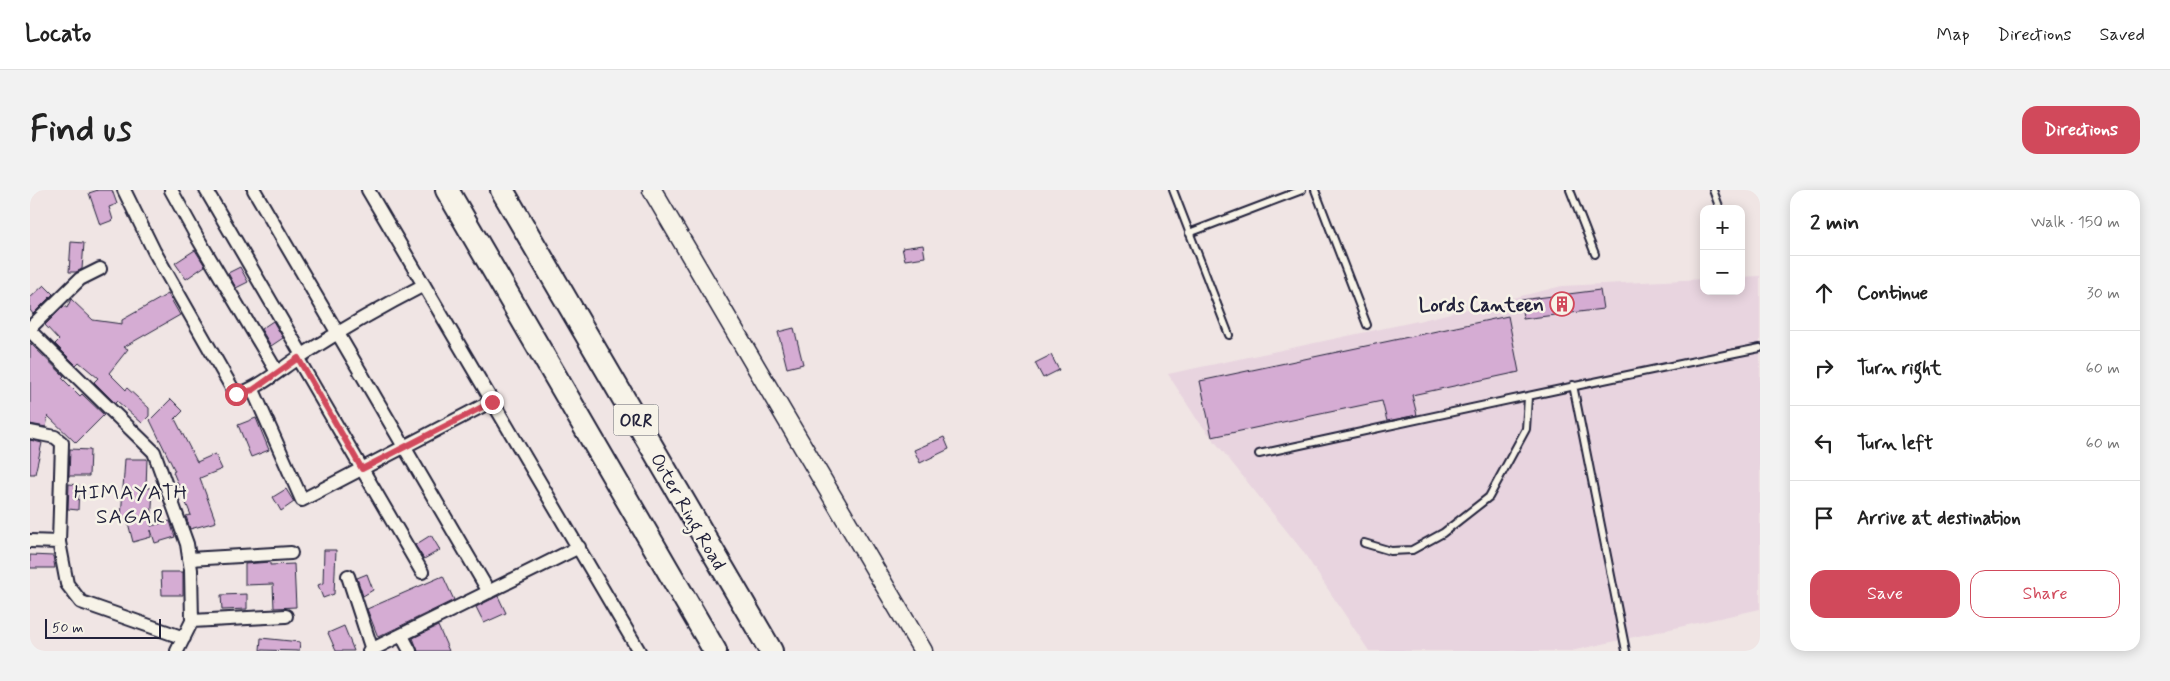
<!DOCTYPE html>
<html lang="en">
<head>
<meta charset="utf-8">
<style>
  body { margin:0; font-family:Mynerve,sans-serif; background:#f2f2f2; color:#222 }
  .controls { position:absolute; right:15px; top:15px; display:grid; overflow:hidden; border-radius:10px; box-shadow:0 2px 12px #0003 }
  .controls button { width:45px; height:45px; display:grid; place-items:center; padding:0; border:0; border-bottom:1px solid #e0e0e0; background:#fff; color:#222; font:25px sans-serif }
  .scale { position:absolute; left:15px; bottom:12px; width:116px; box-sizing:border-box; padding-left:5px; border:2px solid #22223b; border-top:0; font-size:14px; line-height:18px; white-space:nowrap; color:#22223b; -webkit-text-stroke:4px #f7f3e8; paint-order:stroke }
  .stop { position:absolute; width:15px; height:15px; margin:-11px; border:4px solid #d1495b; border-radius:50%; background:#fff }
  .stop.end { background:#d1495b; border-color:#fff; box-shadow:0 1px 5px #0008 }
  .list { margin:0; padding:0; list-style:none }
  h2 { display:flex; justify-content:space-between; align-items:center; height:65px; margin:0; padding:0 20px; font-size:21px }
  h2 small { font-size:16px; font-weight:400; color:#767676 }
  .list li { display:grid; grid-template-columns:32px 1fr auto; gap:15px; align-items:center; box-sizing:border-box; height:75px; padding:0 20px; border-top:1px solid #e0e0e0 }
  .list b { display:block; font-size:19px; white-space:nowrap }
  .list em { font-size:16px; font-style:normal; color:#767676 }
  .actions { display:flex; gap:10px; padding:15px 20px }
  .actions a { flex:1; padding:11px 0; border:1px solid #d1495b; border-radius:15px; text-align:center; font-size:18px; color:#d1495b }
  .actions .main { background:#d1495b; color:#fff }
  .icon { flex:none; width:28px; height:28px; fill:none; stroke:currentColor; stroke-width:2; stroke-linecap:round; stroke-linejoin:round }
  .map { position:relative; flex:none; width:1730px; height:461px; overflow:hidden; border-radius:15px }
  header { display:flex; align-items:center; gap:30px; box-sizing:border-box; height:70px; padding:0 25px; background:#fff; border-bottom:1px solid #e0e0e0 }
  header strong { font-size:24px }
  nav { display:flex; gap:28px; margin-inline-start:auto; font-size:18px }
  .intro { display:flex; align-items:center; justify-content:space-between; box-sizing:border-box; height:120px; padding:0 30px }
  h1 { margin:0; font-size:35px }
  .button { padding:12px 22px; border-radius:15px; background:#d1495b; color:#fff; font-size:18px; font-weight:700 }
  main { display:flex; gap:30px; padding:0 30px }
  aside { flex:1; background:#fff; border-radius:15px; box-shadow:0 2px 12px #0003 }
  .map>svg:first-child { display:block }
  .built { fill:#e8d4df }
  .building { fill:#d5acd3; stroke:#22223b }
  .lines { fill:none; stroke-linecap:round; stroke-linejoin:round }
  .lane-casing { stroke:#22223b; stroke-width:10 }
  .street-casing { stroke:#22223b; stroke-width:16 }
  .secondary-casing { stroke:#22223b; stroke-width:21 }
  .highway-casing { stroke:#22223b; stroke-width:26 }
  .lane { stroke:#f7f3e8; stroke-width:6 }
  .street { stroke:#f7f3e8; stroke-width:12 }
  .secondary { stroke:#f7f3e8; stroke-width:18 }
  .highway { stroke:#f7f3e8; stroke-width:22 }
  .route { stroke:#d1495b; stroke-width:6 }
  .labels { text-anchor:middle; stroke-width:5; stroke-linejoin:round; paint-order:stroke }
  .shield { fill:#f7f3e8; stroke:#62616f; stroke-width:1 }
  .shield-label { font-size:18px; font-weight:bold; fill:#22223b }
  .poi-label { font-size:19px; font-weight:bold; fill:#22223b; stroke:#f7f3e8; text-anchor:end }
  .street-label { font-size:19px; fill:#22223b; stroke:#f7f3e8 }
  .quarter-label { font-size:21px; letter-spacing:1px; fill:#22223b; stroke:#f7f3e8 }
</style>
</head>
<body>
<header>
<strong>Locato</strong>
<nav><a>Map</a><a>Directions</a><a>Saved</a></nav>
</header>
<div class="intro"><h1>Find us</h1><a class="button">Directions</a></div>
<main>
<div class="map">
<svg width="1730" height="461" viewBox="0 0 1730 461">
  <rect width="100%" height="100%" fill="#f0e5e4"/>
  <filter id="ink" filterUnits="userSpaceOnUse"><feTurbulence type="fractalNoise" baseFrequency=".02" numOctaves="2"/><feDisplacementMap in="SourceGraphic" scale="10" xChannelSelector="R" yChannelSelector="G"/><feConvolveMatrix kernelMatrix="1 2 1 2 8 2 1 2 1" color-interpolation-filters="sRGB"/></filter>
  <g filter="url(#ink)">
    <path class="built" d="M 1730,86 L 1730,419 L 1541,461 L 1339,461 L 1272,360 L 1166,228 L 1138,184 L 1388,131 L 1532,96 L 1674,89 L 1674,101 L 1711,101 L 1711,87 Z"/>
    <path class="building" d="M 68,0 L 82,0 L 87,14 L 79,17 L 83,30 L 70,35 L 59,3 Z
      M 41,52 L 54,53 L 52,79 L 46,82 L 39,82 Z
      M 893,55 L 895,67 L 875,70 L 872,58 Z
      M 165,60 L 175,76 L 156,89 L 145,73 Z
      M 210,77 L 218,92 L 206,98 L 198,83 Z
      M 14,95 L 23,104 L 3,124 L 0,120 L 0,108 Z
      M 1570,100 L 1573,119 L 1493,129 L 1491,110 Z
      M 138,104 L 150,125 L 94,157 L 98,159 L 79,183 L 96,200 L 97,198 L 119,218 L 119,226 L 112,233 L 87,211 L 85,213 L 64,192 L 68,188 L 49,172 L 46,175 L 25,154 L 29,150 L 15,135 L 34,116 L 37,118 L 41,109 L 63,130 L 92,134 L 92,130 Z
      M 1478,126 L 1489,182 L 1382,205 L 1387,225 L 1357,231 L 1352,211 L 1182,247 L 1170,191 Z
      M 243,131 L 253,148 L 241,156 L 231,139 Z
      M 764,138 L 773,174 L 757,178 L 748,142 Z
      M 0,153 L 34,186 L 32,188 L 50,206 L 52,204 L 74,225 L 46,253 L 18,226 L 16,237 L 0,234 Z
      M 1021,165 L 1029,180 L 1013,188 L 1005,173 Z
      M 141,209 L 153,221 L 145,229 L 167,272 L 185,264 L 192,279 L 170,288 L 186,332 L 160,339 L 156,326 L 161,325 L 143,282 L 145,281 L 120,230 Z
      M 226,228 L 239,260 L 221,267 L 208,235 Z
      M 914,247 L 919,259 L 890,273 L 884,260 Z
      M 0,250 L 12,253 L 5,284 L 0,284 Z
      M 40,259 L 60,260 L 59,286 L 39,286 Z
      M 95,269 L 117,269 L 116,298 L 123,298 L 121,336 L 140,331 L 145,347 L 125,353 L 121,340 L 121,347 L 103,352 L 97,329 L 91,328 Z
      M 39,294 L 49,295 L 48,320 L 38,319 Z
      M 256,299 L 264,312 L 251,321 L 243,307 Z
      M 401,345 L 410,360 L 394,369 L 385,355 Z
      M 294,360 L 306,360 L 304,404 L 293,408 L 288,395 L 293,393 Z
      M 0,365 L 23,366 L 25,378 L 0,378 Z
      M 240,372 L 240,375 L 264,374 L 266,417 L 244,418 L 243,394 L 215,395 L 215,374 Z
      M 131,382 L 153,382 L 153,405 L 132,405 Z
      M 337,384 L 343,400 L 333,406 L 327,388 Z
      M 413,386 L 424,410 L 348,447 L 337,419 Z
      M 217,404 L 217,419 L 192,420 L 191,405 Z
      M 468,406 L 476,423 L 454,433 L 446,417 Z
      M 314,436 L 324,461 L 306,461 L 298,443 Z
      M 408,436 L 419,461 L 388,461 L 383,448 Z
      M 231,448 L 270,452 L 269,461 L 230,460 Z"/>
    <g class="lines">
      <g class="lane-casing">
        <path id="lane" d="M 1143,0 L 1199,145
          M 1285,0 L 1337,135
          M 1540,0 L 1565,64
          M 1683,0 L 1690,19
          M 1159,43 L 1272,0
          M 1543,195 L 1596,461
          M 1229,264 C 1396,228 1563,191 1730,158
          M 1334,353 L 1361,361 L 1382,360 L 1413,343 L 1459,307 L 1496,239 L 1498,207"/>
      </g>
      <g class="street-casing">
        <path id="street" d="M 94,0 L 124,61 L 206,205 C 232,197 251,178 274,164 C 313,139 353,116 394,95
          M 141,0 L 167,47 L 247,182
          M 176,0 L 272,165
          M 224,0 L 459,402
          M 338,0 L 609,461
          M 0,138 L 50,89 L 70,79
          M 0,141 L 124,262 L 157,354 L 161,380 L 162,431 L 147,461
          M 268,169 L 392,382
          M 223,200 L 272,310 L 462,211
          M 0,242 L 25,247 L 32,253 L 29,352
          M 0,351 L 29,352 L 37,394 L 51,412 L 154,448
          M 159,369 L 261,363
          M 318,386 L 342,460
          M 162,431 L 256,426
          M 372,446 L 380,461
          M 339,461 L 549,357"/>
      </g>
      <g class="secondary-casing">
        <path id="secondary" d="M 622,0 L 893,461"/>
      </g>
      <g class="highway-casing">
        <path id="highway" d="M 417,0 L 685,461
          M 472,0 L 741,461"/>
      </g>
      <use href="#lane" class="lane"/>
      <use href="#street" class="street"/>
      <use href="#secondary" class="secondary"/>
      <use href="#highway" class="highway"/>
    </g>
  </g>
  <g class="lines" filter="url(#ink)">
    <path class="route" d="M 206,204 L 223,200 L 268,168 L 332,279 L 462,212"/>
  </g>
  <defs>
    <g id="building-ring" transform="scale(1.25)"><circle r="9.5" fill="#f7f3e8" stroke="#d1495b" stroke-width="1.5"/><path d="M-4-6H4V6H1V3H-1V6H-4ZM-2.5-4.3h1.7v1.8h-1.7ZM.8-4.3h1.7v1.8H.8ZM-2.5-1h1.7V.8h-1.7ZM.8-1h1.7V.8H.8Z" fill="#d1495b"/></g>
  </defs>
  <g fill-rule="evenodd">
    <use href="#building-ring" x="1532" y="114"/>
  </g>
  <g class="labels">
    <rect class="shield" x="583.5" y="214.5" width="45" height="31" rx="4"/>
    <g class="shield-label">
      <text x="606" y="236">ORR</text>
    </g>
    <g class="poi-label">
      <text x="1514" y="121">Lords Canteen</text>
    </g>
    <g class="street-label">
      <text transform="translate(659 321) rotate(60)" y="7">Outer Ring Road</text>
    </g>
    <g class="quarter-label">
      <text x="101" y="309">HIMAYATH<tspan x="101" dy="24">SAGAR</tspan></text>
    </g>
  </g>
</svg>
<div class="controls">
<button>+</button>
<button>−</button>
</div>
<div class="scale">50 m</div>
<div class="stop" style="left:206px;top:204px"></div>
<div class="stop end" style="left:462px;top:212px"></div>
</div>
<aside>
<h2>2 min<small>Walk · 150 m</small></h2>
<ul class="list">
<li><svg class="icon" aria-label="ahead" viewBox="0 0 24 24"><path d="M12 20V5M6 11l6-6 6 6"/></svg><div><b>Continue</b></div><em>30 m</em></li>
<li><svg class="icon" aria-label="right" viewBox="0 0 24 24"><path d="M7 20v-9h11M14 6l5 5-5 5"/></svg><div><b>Turn right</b></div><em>60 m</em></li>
<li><svg class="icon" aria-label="left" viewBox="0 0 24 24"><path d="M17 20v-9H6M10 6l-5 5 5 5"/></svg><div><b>Turn left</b></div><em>60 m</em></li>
<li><svg class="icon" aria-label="arrive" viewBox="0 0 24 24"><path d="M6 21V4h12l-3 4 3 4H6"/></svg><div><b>Arrive at destination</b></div></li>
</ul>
<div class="actions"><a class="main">Save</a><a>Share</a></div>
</aside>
</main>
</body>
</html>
